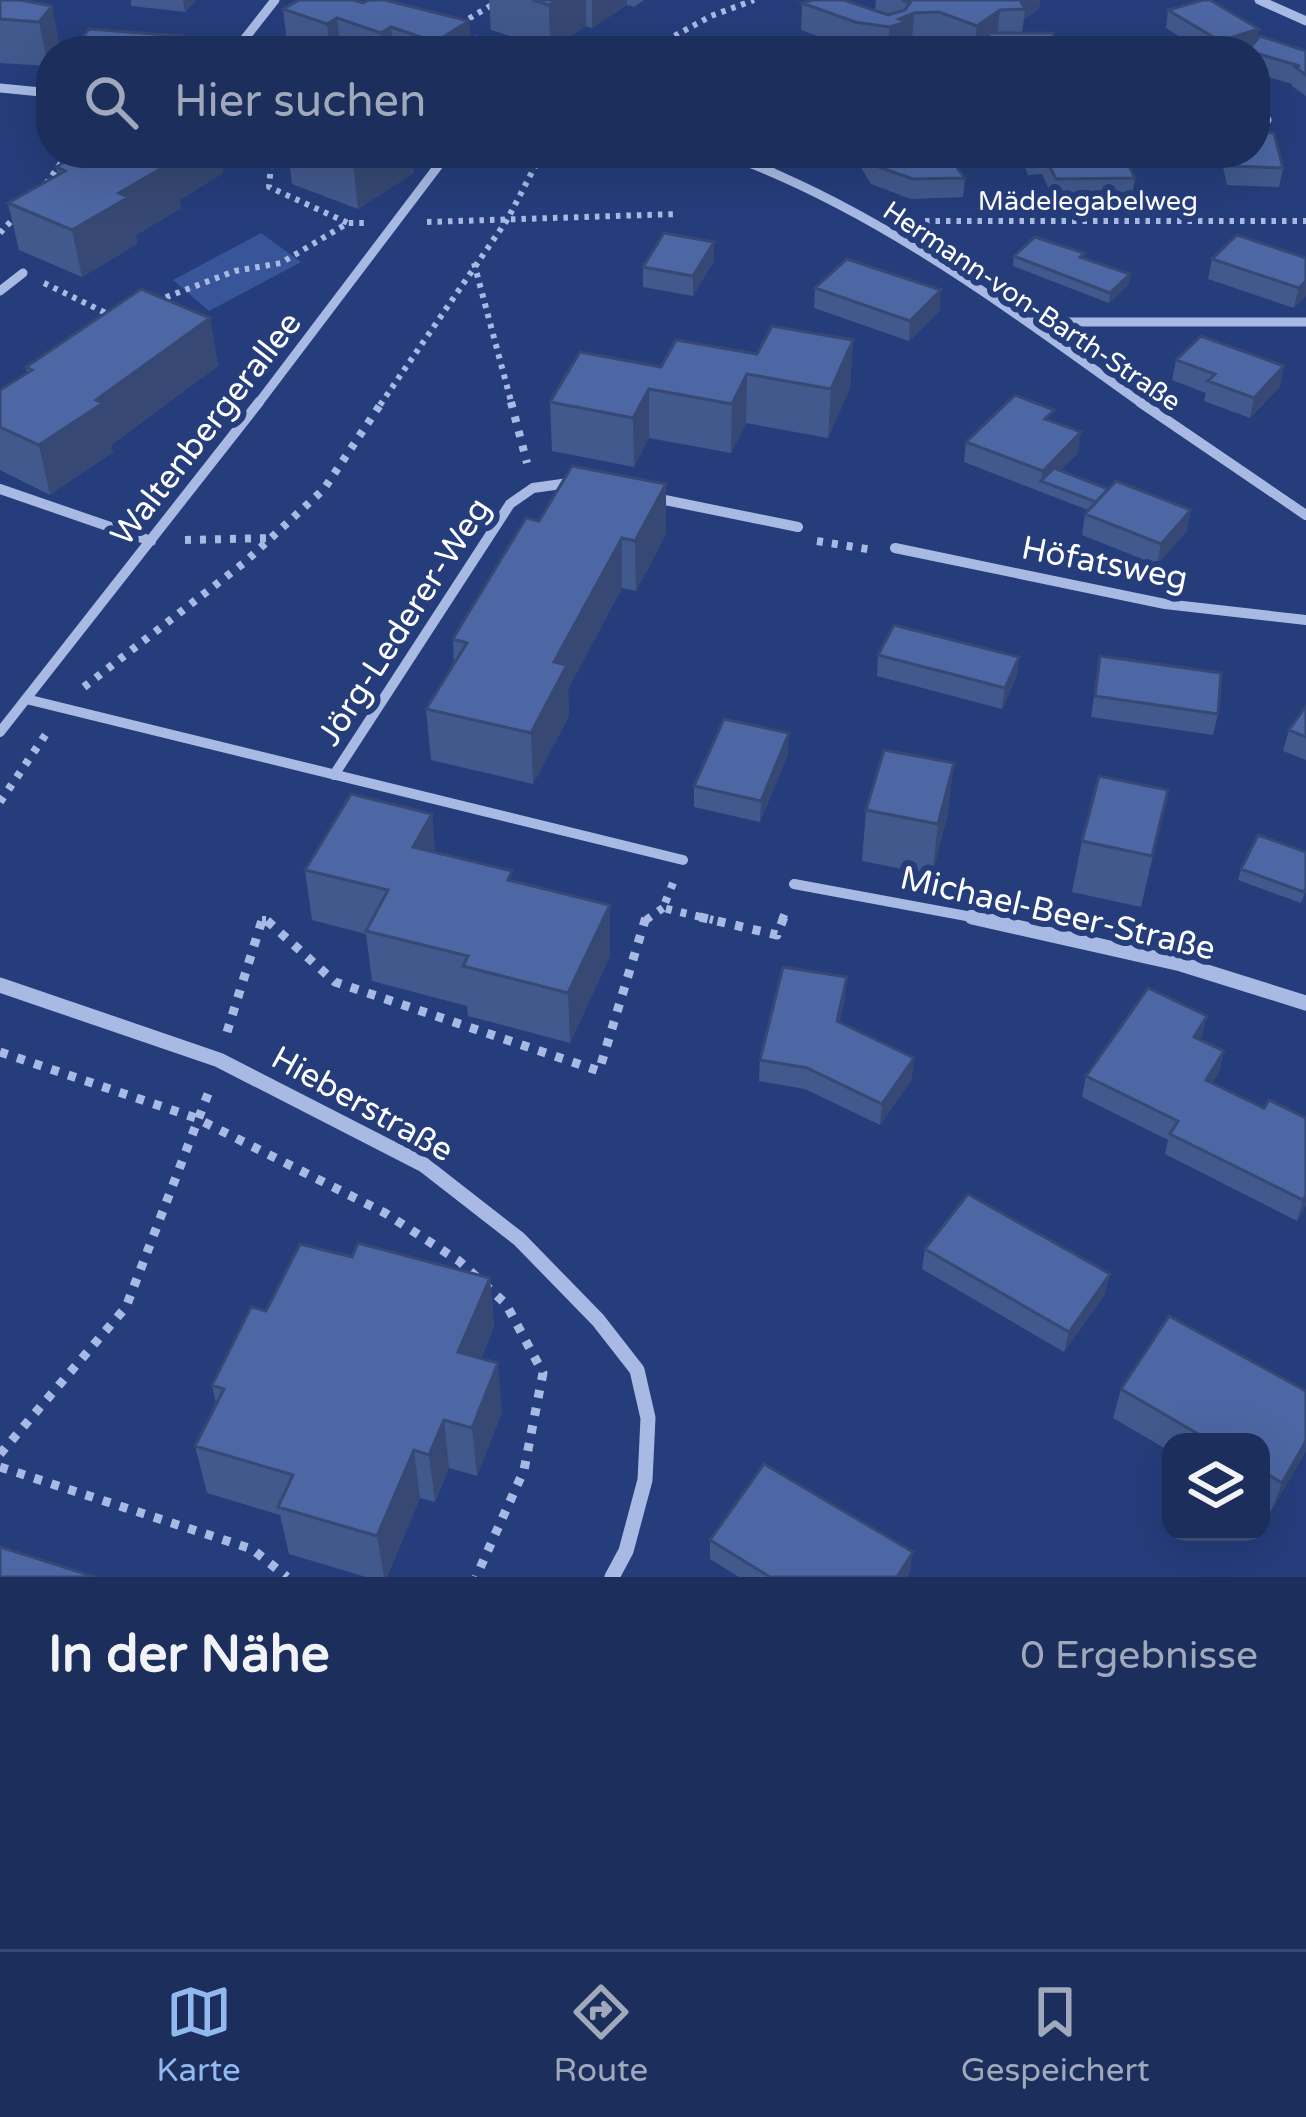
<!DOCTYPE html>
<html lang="de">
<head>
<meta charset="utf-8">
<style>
  body { margin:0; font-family:"Varela Round",sans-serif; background:#293a65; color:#f1f3f6 }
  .controls { position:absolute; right:36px; bottom:36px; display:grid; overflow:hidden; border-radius:24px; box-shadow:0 12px 48px #0002 }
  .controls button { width:108px; height:108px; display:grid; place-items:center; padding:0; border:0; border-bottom:3px solid #3a4a72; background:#1c2e5c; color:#f1f3f6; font:60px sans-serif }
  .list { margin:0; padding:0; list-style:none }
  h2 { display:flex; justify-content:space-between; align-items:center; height:156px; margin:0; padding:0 48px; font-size:51px }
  h2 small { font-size:39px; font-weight:400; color:#a0a8bb }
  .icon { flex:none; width:66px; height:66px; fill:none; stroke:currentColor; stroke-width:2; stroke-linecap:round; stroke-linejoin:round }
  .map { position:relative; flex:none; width:1306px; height:1577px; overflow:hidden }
  .search { position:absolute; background:#1c2e5c; box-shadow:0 12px 48px #0002; left:36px; right:36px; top:36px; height:132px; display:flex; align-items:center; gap:30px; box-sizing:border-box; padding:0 42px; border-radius:48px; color:#a0a8bb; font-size:45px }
  .sheet { height:372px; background:#1c2e5c }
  nav { display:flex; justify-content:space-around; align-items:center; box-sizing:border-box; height:168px; border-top:3px solid #3a4a72; background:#1c2e5c; font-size:33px; color:#a0a8bb }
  nav a { display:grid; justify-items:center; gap:6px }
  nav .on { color:#90b9f0 }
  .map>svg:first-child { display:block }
  .green { fill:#385599 }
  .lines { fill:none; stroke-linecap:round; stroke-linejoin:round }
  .path-far2 { stroke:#a8bae4; stroke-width:6; stroke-dasharray:4.5 6; stroke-linecap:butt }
  .path-far1 { stroke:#a8bae4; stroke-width:8; stroke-dasharray:6 9; stroke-linecap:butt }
  .path { stroke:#a8bae4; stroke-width:9; stroke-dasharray:8 10; stroke-linecap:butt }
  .street-far2 { stroke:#a8bae4; stroke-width:9 }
  .street-far1 { stroke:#a8bae4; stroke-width:10 }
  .street { stroke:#a8bae4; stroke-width:15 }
  .wall { fill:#42598d }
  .shaded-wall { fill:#364873 }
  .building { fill:#4d67a4; stroke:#364873; stroke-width:3 }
  .labels { text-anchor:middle; stroke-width:12; stroke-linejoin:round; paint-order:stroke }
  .far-street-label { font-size:27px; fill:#fff; stroke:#253d7b }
  .street-label { font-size:33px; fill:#fff; stroke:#253d7b }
</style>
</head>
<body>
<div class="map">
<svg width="1306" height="1577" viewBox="0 0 1306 1577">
  <rect width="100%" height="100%" fill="#253d7b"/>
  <path class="green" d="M 261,233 L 301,262 L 209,311 L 173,280 Z"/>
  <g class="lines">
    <path class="path-far2" d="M 460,24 L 500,0
      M 464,35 L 512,51
      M 647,51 L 711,16 L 754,0
      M 272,153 L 269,187 L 348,223
      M 46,184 L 68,153
      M 925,221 L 1306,221
      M 427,222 L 677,214
      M 0,233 L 15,217
      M 474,263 L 512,405
      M 44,283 L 112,316
      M 156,301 L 235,271 L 281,263 L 348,223 L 364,223
      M 380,405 L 507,220 L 542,153"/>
    <path class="path-far1" d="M 511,402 L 527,463
      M 185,540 L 272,538
      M 817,541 L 873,550
      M 84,687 L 245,562 L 324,489 L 382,402
      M 0,802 L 48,731
      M 673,883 L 663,908 L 713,920
      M 262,920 L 266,920
      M 646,920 L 663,908
      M 782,920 L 786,910"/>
    <path class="path" d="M 700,917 L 777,935 L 784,917
      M 227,1032 L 263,917 L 335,982 L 599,1071 L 646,917
      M 0,1052 L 196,1118 L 385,1213 L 459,1261 L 506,1304 L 543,1373 L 524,1470 L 476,1577
      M 0,1454 L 126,1307 L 211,1086
      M 0,1467 L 252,1549 L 287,1577"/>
    <path class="street-far2" d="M 1259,0 L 1306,21
      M 235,51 L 275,0
      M 0,88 L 51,93
      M 1255,121 L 1267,120
      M 723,153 C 877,208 1012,311 1144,405
      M 762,167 L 819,153
      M 0,291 L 23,273
      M 1031,322 L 1306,322
      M 257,405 L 448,153"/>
    <path class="street-far1" d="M 1140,402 L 1306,515
      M 0,489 L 151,541
      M 655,498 L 798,527
      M 895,548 L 1165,604 L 1306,620
      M 26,699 L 683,860
      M 0,732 L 259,402
      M 334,775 L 510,504 L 533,488 L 576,482
      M 794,884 L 988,920"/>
    <path class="street" d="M 972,917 L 1181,964 L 1306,1003
      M 0,985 L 219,1060 L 424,1165 L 519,1239 L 598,1320 L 637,1370 L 648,1418 L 645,1480 L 626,1551 L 612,1577"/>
  </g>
  <path class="wall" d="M 0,0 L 52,6 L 60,50 L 51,51 L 51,62 L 48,66 L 0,63 Z
    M 131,0 L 196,0 L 185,12 L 131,6 Z
    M 489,0 L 644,0 L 634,7 L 627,5 L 592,28 L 586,26 L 550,49 L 491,30 Z
    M 876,0 L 1040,0 L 1039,9 L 1024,19 L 1022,33 L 1058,51 L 987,51 L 987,43 L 976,51 L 971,51 L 936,39 L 912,40 L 905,43 L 905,48 L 897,51 L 868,51 L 854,49 L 801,30 L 802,3 L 875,11 Z
    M 363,3 L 469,21 L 471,51 L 288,51 L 283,9 Z
    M 1168,10 L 1257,39 L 1306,51 L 1306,96 L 1292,86 L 1292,84 L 1255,73 L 1255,51 L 1203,51 L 1166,28 Z
    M 81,153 L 220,153 L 223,173 L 180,200 L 181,208 L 136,235 L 137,244 L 82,277 L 19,250 L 8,203 L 58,175 L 56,167 Z
    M 288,153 L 412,153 L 414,173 L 358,209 L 292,184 Z
    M 858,153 L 946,153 L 965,178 L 963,197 L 911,199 L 871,184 L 857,161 Z
    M 1019,153 L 1123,153 L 1135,178 L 1132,197 L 1053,198 L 1042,174 L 1028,175 Z
    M 1220,153 L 1255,153 L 1283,168 L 1279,187 L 1227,185 Z
    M 1014,256 L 1130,274 L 1129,284 L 1109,303 L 1013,266 Z
    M 1306,258 L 1294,308 L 1208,279 L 1212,259 Z
    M 714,261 L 693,296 L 643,287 L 643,267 Z
    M 815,288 L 940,310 L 909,341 L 814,308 Z
    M 210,318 L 218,366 L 111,445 L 113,452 L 50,495 L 0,470 L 0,390 L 27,373 L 26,367 Z
    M 853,340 L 850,388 L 828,438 L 746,423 L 731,453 L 649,438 L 634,467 L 552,451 L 550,402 L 661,367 Z
    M 1176,360 L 1280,387 L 1250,418 L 1204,401 L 1206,393 L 1172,380 Z
    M 1052,421 L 1078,453 L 1060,471 L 1187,531 L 1157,565 L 1082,535 L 1085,514 L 1088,510 L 964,462 L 966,442 Z
    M 539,521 L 666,534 L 636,591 L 622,588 L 568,689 L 569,716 L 533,784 L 431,760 L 426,709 L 454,663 L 453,639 Z
    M 878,655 L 1019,657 L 1016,678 L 1002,709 L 877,676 Z
    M 1100,656 L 1218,714 L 1213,735 L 1091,717 Z
    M 1306,706 L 1306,760 L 1283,751 L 1289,730 Z
    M 788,754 L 760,822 L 694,807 L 694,786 Z
    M 1168,790 L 1141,907 L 1072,892 L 1082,841 Z
    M 866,810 L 948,813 L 932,875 L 862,861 Z
    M 432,814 L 435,853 L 513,881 L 610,905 L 610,956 L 570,1043 L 468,1016 L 467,1006 L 372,981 L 366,934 L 312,920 L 305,870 Z
    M 1241,869 L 1306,891 L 1301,903 L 1238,880 Z
    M 845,998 L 839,1023 L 912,1079 L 880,1125 L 805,1089 L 759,1081 L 760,1060 Z
    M 1202,1037 L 1200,1040 L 1224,1051 L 1219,1072 L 1212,1083 L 1264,1108 L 1306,1205 L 1297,1221 L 1165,1154 L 1168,1140 L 1082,1097 L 1086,1076 Z
    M 925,1249 L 1105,1294 L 1064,1352 L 922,1269 Z
    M 352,1257 L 490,1278 L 494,1327 L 481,1359 L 502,1412 L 477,1476 L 449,1468 L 435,1502 L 420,1498 L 387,1577 L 366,1577 L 289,1554 L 280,1515 L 207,1493 L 195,1446 L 216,1404 L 212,1385 L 266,1311 Z
    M 1121,1389 L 1306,1451 L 1271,1511 L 1261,1505 L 1261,1442 L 1171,1442 L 1171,1452 L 1113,1418 Z
    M 710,1540 L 910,1572 L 907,1577 L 739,1577 L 710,1559 Z"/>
  <path class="shaded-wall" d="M 183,0 L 196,0 L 185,12 Z
    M 557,0 L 586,0 L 586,26 L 550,49 L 549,5 Z
    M 592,0 L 627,0 L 627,5 L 592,28 Z
    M 1019,0 L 1040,0 L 1039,9 L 1024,19 L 1025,9 Z
    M 52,6 L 60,50 L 51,51 L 51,62 L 48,66 L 39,22 Z
    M 1000,10 L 997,37 L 988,33 L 987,43 L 974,51 L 977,26 Z
    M 914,13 L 912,40 L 905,42 L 905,48 L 888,51 L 889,27 L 899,19 Z
    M 337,18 L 341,51 L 330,51 L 327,24 Z
    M 469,21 L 471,51 L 436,51 L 435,42 Z
    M 391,27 L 393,51 L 382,51 L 381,33 Z
    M 1259,29 L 1255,47 L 1244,51 L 1218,51 L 1220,41 Z
    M 181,36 L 183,51 L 171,51 Z
    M 173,153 L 220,153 L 223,173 L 180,200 L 181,208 L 136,235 L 137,244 L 82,277 L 72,230 Z
    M 368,153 L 412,153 L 414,173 L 358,209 L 353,162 Z
    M 714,242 L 714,261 L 693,296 L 693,276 Z
    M 1130,274 L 1129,284 L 1109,303 L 1110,293 Z
    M 1306,281 L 1306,296 L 1294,308 L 1299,288 Z
    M 941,290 L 940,310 L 909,341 L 910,321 Z
    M 210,318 L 218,366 L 111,445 L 113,452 L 50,495 L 39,445 L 96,400 Z
    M 853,340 L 850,388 L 828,438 L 831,389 Z
    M 1284,366 L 1280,387 L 1250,418 L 1254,398 Z
    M 747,374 L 746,423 L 731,453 L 732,404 Z
    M 649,389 L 649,438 L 634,467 L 633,418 Z
    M 1081,432 L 1078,453 L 1048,484 L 1041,481 L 1043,471 Z
    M 666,484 L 666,534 L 636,591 L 635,541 Z
    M 1191,510 L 1187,531 L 1157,565 L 1161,544 Z
    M 622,538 L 622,588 L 568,689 L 569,716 L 533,784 L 531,733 L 554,662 Z
    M 1019,657 L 1016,678 L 1002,709 L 1005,688 Z
    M 789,733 L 788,754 L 760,822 L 761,801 Z
    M 954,763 L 948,813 L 932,875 L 938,824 Z
    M 432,814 L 436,864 L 413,847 Z
    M 610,905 L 610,956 L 570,1043 L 568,993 Z
    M 847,977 L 845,998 L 835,1042 L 837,1021 Z
    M 1207,1016 L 1202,1037 L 1189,1058 L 1194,1037 Z
    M 1224,1051 L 1219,1072 L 1201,1101 L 1206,1080 Z
    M 914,1058 L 912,1079 L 880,1125 L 882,1104 Z
    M 1306,1196 L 1306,1205 L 1297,1221 L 1303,1200 Z
    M 1110,1274 L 1105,1294 L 1064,1352 L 1069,1332 Z
    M 490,1278 L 494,1327 L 463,1401 L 458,1352 Z
    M 498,1363 L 502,1412 L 477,1476 L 472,1428 Z
    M 444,1420 L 449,1468 L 435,1502 L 429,1455 Z
    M 1306,1441 L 1306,1451 L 1271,1511 L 1282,1483 Z
    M 414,1450 L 420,1498 L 387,1577 L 384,1577 L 377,1536 Z
    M 913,1552 L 910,1572 L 907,1577 L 897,1577 Z"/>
  <path class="building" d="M 0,0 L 20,0 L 52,6 L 39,22 L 0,19 Z
    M 299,0 L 354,0 L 363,3 L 369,0 L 385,0 L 469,21 L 435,42 L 391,27 L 381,33 L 337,18 L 327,24 L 283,9 Z
    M 532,0 L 557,0 L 549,5 Z
    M 814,0 L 844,0 L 888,15 L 905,10 L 910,3 L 902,0 L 1020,0 L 1025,9 L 1000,10 L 977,26 L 939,12 L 914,13 L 899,19 L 907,22 L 889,27 L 855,22 L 802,3 Z
    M 1203,0 L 1210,0 L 1259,29 L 1220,41 L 1168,10 Z
    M 89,29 L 181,36 L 171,51 L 73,50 Z
    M 988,33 L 1053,33 L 1058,51 L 993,51 Z
    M 1260,36 L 1306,51 L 1306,75 L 1295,67 L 1300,66 L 1255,53 L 1255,51 L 1247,51 Z
    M 1255,132 L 1274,133 L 1283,168 L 1231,166 L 1228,153 L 1255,153 Z
    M 81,153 L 173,153 L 165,158 L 174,161 L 119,193 L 129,197 L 72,230 L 8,203 L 65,171 L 56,167 Z
    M 328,153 L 368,153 L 353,162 Z
    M 866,153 L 946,153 L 965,178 L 913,179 L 873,165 Z
    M 1030,153 L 1123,153 L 1135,178 L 1056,179 L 1044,155 L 1031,155 Z
    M 664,233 L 714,242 L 693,276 L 643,267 Z
    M 1237,235 L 1306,258 L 1306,281 L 1299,288 L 1212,259 Z
    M 1035,237 L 1084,253 L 1080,257 L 1130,274 L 1110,293 L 1014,256 Z
    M 847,259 L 941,290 L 910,321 L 815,288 Z
    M 141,289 L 210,318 L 96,400 L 103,403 L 39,445 L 0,427 L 0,390 L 32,370 L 26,367 Z
    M 772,326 L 853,340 L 831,389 L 747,374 L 732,404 L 649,389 L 633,418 L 550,402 L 580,352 L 661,367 L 676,340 L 757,354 Z
    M 1201,336 L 1284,366 L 1254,398 L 1208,381 L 1215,374 L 1176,360 Z
    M 1015,395 L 1054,410 L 1045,419 L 1081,432 L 1043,471 L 966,442 Z
    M 572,466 L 666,484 L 635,541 L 622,538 L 554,662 L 567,665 L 531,733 L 426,709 L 467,643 L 453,639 L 463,622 L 526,518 L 539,521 Z
    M 1054,468 L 1108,489 L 1096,502 L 1041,481 Z
    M 1116,481 L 1191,510 L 1161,544 L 1085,514 Z
    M 894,625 L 1019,657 L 1005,688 L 878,655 Z
    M 1100,656 L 1221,673 L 1218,714 L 1095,696 Z
    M 1306,706 L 1306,737 L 1289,730 Z
    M 724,719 L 789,733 L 761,801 L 694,786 Z
    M 884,750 L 954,763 L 938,824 L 866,810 Z
    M 1099,776 L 1168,790 L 1152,856 L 1082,841 Z
    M 351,794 L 432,814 L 413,847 L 512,871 L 508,880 L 610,905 L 568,993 L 463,966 L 468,956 L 366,931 L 388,890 L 305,870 Z
    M 1258,835 L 1306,852 L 1306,887 L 1304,892 L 1241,869 Z
    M 783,967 L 847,977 L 837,1021 L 914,1058 L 882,1104 L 807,1068 L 760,1060 Z
    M 1148,988 L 1207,1016 L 1194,1037 L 1224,1051 L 1206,1080 L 1264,1108 L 1269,1100 L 1306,1118 L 1306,1196 L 1303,1200 L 1170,1134 L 1178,1121 L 1086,1076 Z
    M 968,1194 L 1110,1274 L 1069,1332 L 925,1249 Z
    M 358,1243 L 490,1278 L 458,1352 L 498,1363 L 472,1428 L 444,1420 L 429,1455 L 414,1450 L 377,1536 L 278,1507 L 293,1475 L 195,1446 L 224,1389 L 212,1385 L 251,1307 L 266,1311 L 300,1244 L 352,1257 Z
    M 1169,1316 L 1306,1391 L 1306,1441 L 1282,1483 L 1261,1470 L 1261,1442 L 1212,1442 L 1121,1389 Z
    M 764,1464 L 913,1552 L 897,1577 L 770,1577 L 710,1540 Z
    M 0,1547 L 95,1577 L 0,1577 Z"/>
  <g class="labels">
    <g class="far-street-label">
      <text x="1088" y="210">Mädelegabelweg</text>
      <text transform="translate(1032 306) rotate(34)" y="9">Hermann-von-Barth-Straße</text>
    </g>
    <g class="street-label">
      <text transform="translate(205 428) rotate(-52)" y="12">Waltenbergerallee</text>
      <text transform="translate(1105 562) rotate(11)" y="12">Höfatsweg</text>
      <text transform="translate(403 621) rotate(-57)" y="12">Jörg-Lederer-Weg</text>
      <text transform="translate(1058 912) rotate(13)" y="12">Michael-Beer-Straße</text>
      <text transform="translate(363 1103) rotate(29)" y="12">Hieberstraße</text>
    </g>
  </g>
</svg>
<div class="controls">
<button><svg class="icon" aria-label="layers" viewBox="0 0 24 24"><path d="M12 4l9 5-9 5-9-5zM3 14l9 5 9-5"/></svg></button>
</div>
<div class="search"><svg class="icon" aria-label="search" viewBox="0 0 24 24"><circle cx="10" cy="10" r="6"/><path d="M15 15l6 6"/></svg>Hier suchen</div>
</div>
<section class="sheet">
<h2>In der Nähe<small>0 Ergebnisse</small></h2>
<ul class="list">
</ul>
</section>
<nav>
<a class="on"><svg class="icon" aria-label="map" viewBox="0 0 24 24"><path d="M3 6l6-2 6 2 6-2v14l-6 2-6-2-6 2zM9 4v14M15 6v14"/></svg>Karte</a>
<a><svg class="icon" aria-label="directions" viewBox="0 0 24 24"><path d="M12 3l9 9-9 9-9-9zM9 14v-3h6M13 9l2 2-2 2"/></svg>Route</a>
<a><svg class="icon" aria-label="saved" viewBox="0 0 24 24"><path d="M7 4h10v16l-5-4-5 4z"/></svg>Gespeichert</a>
</nav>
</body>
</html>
